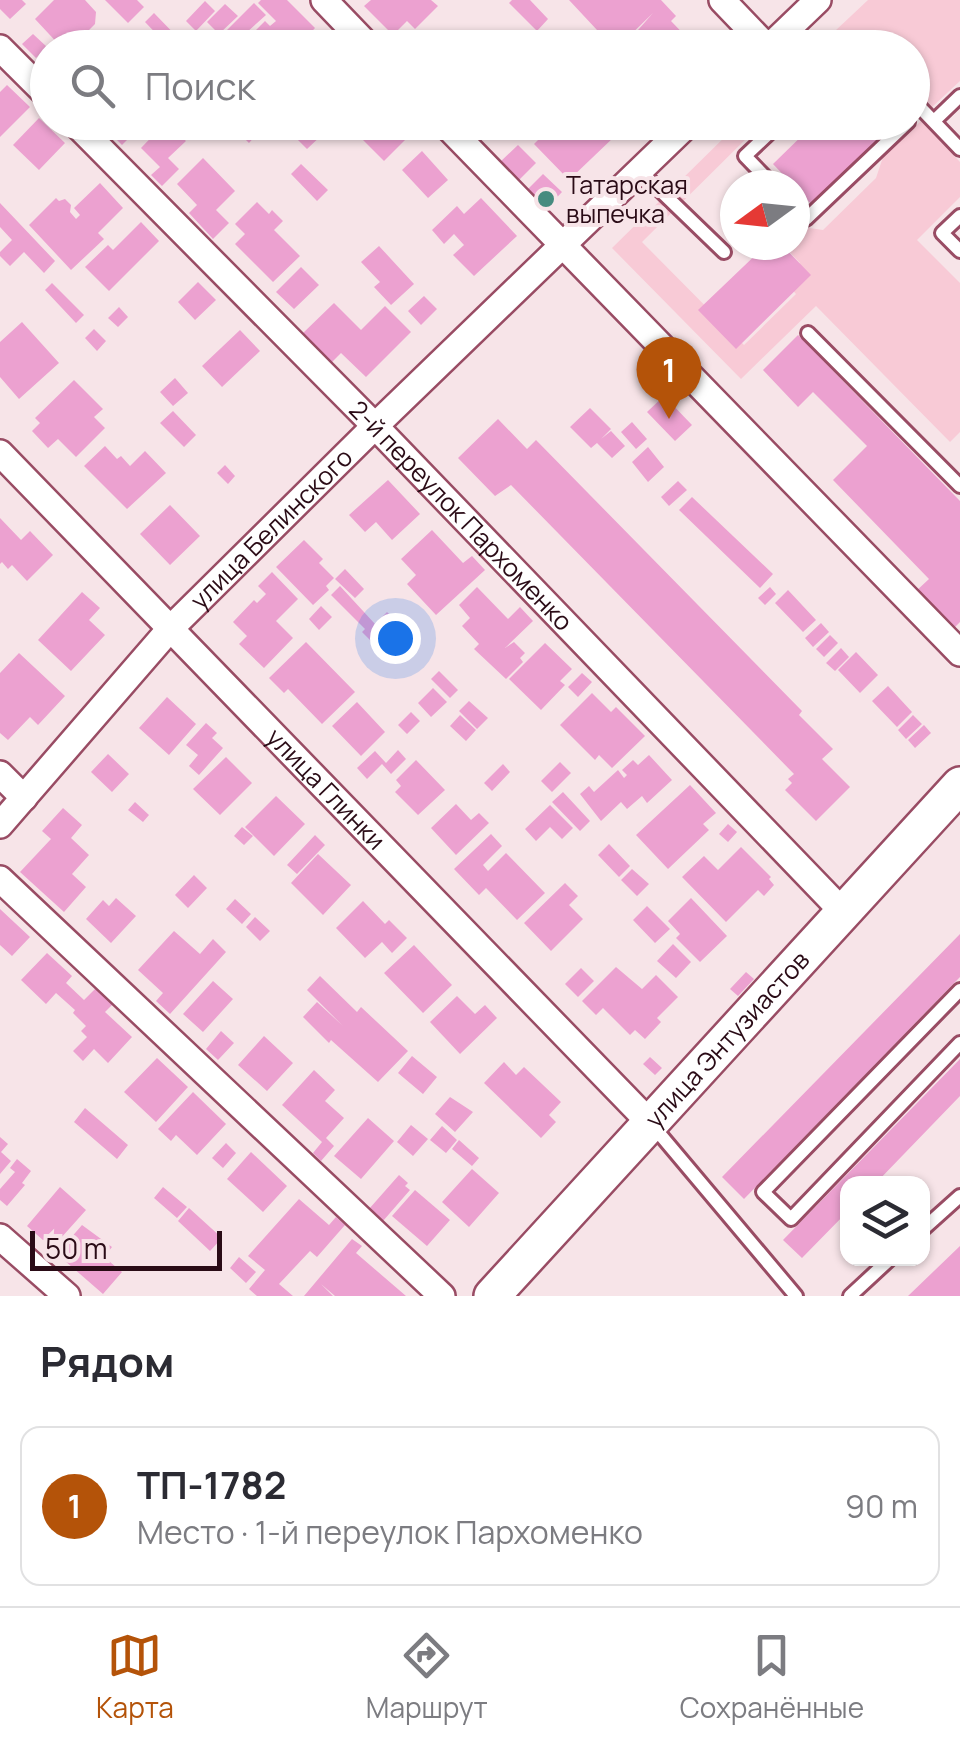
<!DOCTYPE html>
<html lang="ru">
<head>
<meta charset="utf-8">
<style>
  body { margin:0; font-family:Manrope,sans-serif; background:#f7f7f7; color:#2b2b33 }
  .controls { position:absolute; right:30px; bottom:30px; display:grid; overflow:hidden; border-radius:20px; box-shadow:0 2px 8px #0004 }
  .controls button { width:90px; height:90px; display:grid; place-items:center; padding:0; border:0; border-bottom:2px solid #e1e1e2; background:#fff; color:#2b2b33; font:50px sans-serif }
  .compass { position:absolute; left:720px; top:170px; width:90px; height:90px; border-radius:50%; background:#fff; box-shadow:0 2px 8px #0004; rotate:255deg }
  .scale { position:absolute; left:30px; bottom:25px; width:192px; box-sizing:border-box; padding-left:10px; border:5px solid #2a0b16; border-top:0; font-size:28px; line-height:35px; white-space:nowrap; color:#2a0b16; -webkit-text-stroke:8px #f7e4e8; paint-order:stroke }
  .you { position:absolute; left:395px; top:638px; width:35px; height:35px; margin:-25px; border:8px solid #fff; border-radius:50%; background:#1a73e8; box-shadow:0 0 0 15px #1a73e833 }
  .badge { display:grid; place-items:center; width:65px; height:65px; border-radius:50%; background:#b45309; color:#fff; font-size:32px; font-weight:700 }
  .pin { position:absolute; translate:-50% -82px; filter:drop-shadow(0 2px 5px #0008) }
  .pin::after { content:''; position:absolute; top:52px; width:35px; height:30px; background:inherit; clip-path:polygon(0 0,100% 0,50% 100%) }
  .list { margin:0; padding:0; list-style:none }
  h2 { display:flex; justify-content:space-between; align-items:center; height:130px; margin:0; padding:0 40px; font-size:42px }
  h2 small { font-size:32px; font-weight:400; color:#7c7c81 }
  .list li { display:grid; grid-template-columns:65px 1fr auto; gap:30px; align-items:center; box-sizing:border-box; height:160px; margin:0 20px 20px; padding:0 20px; border:2px solid #e1e1e2; border-radius:20px }
  .list b { display:block; font-size:38px; white-space:nowrap }
  .list p { margin:0; font-size:32px; white-space:nowrap; color:#7c7c81 }
  .list em { font-size:32px; font-style:normal; color:#7c7c81 }
  .icon { flex:none; width:55px; height:55px; fill:none; stroke:currentColor; stroke-width:2; stroke-linecap:round; stroke-linejoin:round }
  .map { position:relative; flex:none; width:960px; height:1296px; overflow:hidden }
  .search { position:absolute; background:#fff; box-shadow:0 2px 8px #0004; left:30px; right:30px; top:30px; height:110px; display:flex; align-items:center; gap:25px; box-sizing:border-box; padding:0 35px; border-radius:55px; color:#7c7c81; font-size:38px }
  .sheet { height:310px; background:#fff }
  nav { display:flex; justify-content:space-around; align-items:center; box-sizing:border-box; height:140px; border-top:2px solid #e1e1e2; background:#fff; font-size:28px; color:#7c7c81 }
  nav a { display:grid; justify-items:center; gap:5px }
  nav .on { color:#b45309 }
  .map>svg:first-child { display:block }
  .green { fill:#f8cad6 }
  .building { fill:#eca1d0 }
  .lines { fill:none; stroke-linecap:round; stroke-linejoin:round }
  .lane-casing { stroke:#994c64; stroke-width:18 }
  .street-casing { stroke:#994c64; stroke-width:30 }
  .secondary-casing { stroke:#994c64; stroke-width:40 }
  .lane { stroke:#fff; stroke-width:12 }
  .street { stroke:#fff; stroke-width:25 }
  .secondary { stroke:#fff; stroke-width:35 }
  .poi-dot { fill:#468b7f; stroke:#f7e4e8; stroke-width:4 }
  .labels { text-anchor:middle; stroke-width:8; stroke-linejoin:round; paint-order:stroke }
  .poi-label { font-size:25px; fill:#2a0b16; stroke:#f7e4e8; text-anchor:start }
  .street-label { font-size:25px; fill:#2a0b16; stroke:#f7e4e8 }
</style>
</head>
<body>
<div class="map">
<svg width="960" height="1296" viewBox="0 0 960 1296">
  <rect width="100%" height="100%" fill="#f7e4e8"/>
  <path class="green" d="M 868,0 L 960,0 L 960,81 L 932,107 L 913,87 L 912,48 L 874,47 L 858,31 L 841,47 L 818,47 Z
    M 921,121 L 960,162 L 960,197 L 917,240 L 960,283 L 960,432 L 950,442 L 816,306 L 741,379 L 612,248 L 739,123 L 762,123 L 642,242 L 744,345 L 796,294 L 783,280 L 800,263 L 783,245 L 795,245 L 795,226 L 823,230 L 876,178 L 883,157 Z"/>
  <path class="building" d="M 0,0 L 22,0 L 26,4 L 10,19 L 0,9 Z
    M 54,0 L 85,0 L 96,12 L 95,24 L 88,31 L 92,36 L 80,48 L 62,48 L 35,19 Z
    M 105,0 L 137,0 L 144,7 L 128,23 Z
    M 261,0 L 287,0 L 315,28 L 296,48 L 258,48 L 261,45 L 251,35 L 265,21 L 270,26 L 276,21 L 258,3 Z
    M 371,0 L 431,0 L 438,6 L 415,29 L 407,21 L 393,35 L 364,6 Z
    M 512,0 L 530,0 L 548,19 L 537,31 L 509,3 Z
    M 569,0 L 661,0 L 676,16 L 671,21 L 697,48 L 642,48 L 648,41 L 638,30 L 653,13 L 617,48 L 579,48 L 597,30 Z
    M 205,1 L 215,11 L 196,31 L 186,21 Z
    M 254,3 L 266,15 L 235,43 L 224,33 Z
    M 225,4 L 238,16 L 219,34 L 207,22 Z
    M 154,13 L 184,44 L 180,48 L 170,48 L 145,22 Z
    M 399,31 L 414,45 L 417,42 L 422,48 L 387,48 L 385,45 Z
    M 33,34 L 47,47 L 36,58 L 22,44 Z
    M 7,85 L 30,107 L 0,137 L 0,92 Z
    M 39,118 L 65,143 L 39,170 L 13,145 Z
    M 125,122 L 134,122 L 139,128 L 122,145 L 112,135 Z
    M 166,122 L 186,141 L 168,158 L 179,169 L 162,186 L 151,175 L 160,167 L 141,148 Z
    M 247,122 L 259,132 L 249,143 L 238,132 Z
    M 304,122 L 312,122 L 323,134 L 307,149 L 292,134 Z
    M 376,122 L 407,122 L 415,130 L 384,161 L 361,138 Z
    M 556,122 L 599,122 L 614,137 L 569,180 L 534,144 Z
    M 816,122 L 898,122 L 812,205 L 773,164 Z
    M 518,145 L 536,163 L 517,182 L 499,163 Z
    M 422,151 L 448,180 L 428,198 L 402,170 Z
    M 203,158 L 235,191 L 216,210 L 229,223 L 213,239 L 189,213 L 197,205 L 177,184 Z
    M 301,164 L 328,190 L 317,201 L 291,174 Z
    M 543,174 L 562,192 L 547,208 L 527,190 Z
    M 100,183 L 123,208 L 98,233 L 104,239 L 71,270 L 29,225 L 56,198 L 59,201 L 65,199 L 71,205 L 70,212 L 76,219 L 80,215 L 74,208 Z
    M 481,198 L 517,236 L 474,276 L 453,255 L 464,245 L 454,234 L 444,244 L 432,230 L 457,206 L 464,214 Z
    M 257,202 L 269,214 L 272,210 L 283,221 L 274,230 L 300,256 L 273,282 L 235,244 L 245,234 L 235,224 Z
    M 0,203 L 55,261 L 44,273 L 24,252 L 10,266 L 0,256 L 0,252 L 12,240 L 0,227 Z
    M 141,222 L 159,241 L 109,291 L 85,267 L 108,245 L 113,250 Z
    M 766,245 L 782,245 L 811,275 L 736,349 L 698,310 Z
    M 379,246 L 414,284 L 391,305 L 374,287 L 380,282 L 361,262 Z
    M 301,267 L 319,285 L 294,309 L 276,292 Z
    M 198,282 L 216,300 L 195,320 L 178,302 Z
    M 52,283 L 84,315 L 76,323 L 45,290 Z
    M 424,296 L 437,309 L 421,325 L 408,311 Z
    M 334,303 L 361,330 L 385,306 L 411,332 L 366,377 L 341,353 L 331,363 L 302,334 Z
    M 119,307 L 128,317 L 118,327 L 108,318 Z
    M 22,322 L 59,363 L 19,399 L 0,377 L 0,342 Z
    M 94,329 L 106,341 L 97,351 L 85,338 Z
    M 240,330 L 260,351 L 222,387 L 202,366 Z
    M 798,335 L 960,501 L 960,622 L 951,631 L 914,593 L 929,579 L 833,480 L 867,446 L 813,392 L 798,407 L 763,370 Z
    M 175,378 L 188,393 L 173,406 L 160,392 Z
    M 74,380 L 103,409 L 94,417 L 105,428 L 76,457 L 58,439 L 48,448 L 32,431 L 40,423 L 35,418 Z
    M 664,396 L 692,425 L 675,441 L 647,412 Z
    M 590,408 L 611,429 L 601,439 L 611,431 L 625,446 L 612,458 L 597,443 L 591,448 L 570,427 Z
    M 173,411 L 196,435 L 184,447 L 160,423 Z
    M 498,419 L 527,449 L 536,440 L 802,711 L 799,715 L 833,749 L 822,759 L 850,787 L 816,821 L 785,790 L 792,783 L 788,779 L 794,774 L 511,485 L 495,496 L 458,458 Z
    M 632,422 L 647,439 L 636,449 L 621,432 Z
    M 105,446 L 117,459 L 121,456 L 130,466 L 145,451 L 166,473 L 127,509 L 84,466 Z
    M 648,447 L 664,467 L 648,482 L 632,462 Z
    M 225,465 L 235,476 L 228,484 L 217,473 Z
    M 388,480 L 420,514 L 392,540 L 376,522 L 365,532 L 349,515 Z
    M 678,481 L 687,490 L 669,506 L 661,497 Z
    M 692,497 L 773,574 L 760,588 L 679,510 Z
    M 170,505 L 200,536 L 170,565 L 140,534 Z
    M 0,518 L 21,540 L 30,531 L 53,555 L 27,581 L 12,565 L 8,569 L 2,562 L 0,564 Z
    M 432,530 L 463,563 L 472,556 L 485,570 L 436,615 L 407,584 L 416,575 L 401,559 Z
    M 304,540 L 323,559 L 319,563 L 334,578 L 326,586 L 329,590 L 313,605 L 276,567 Z
    M 345,569 L 364,589 L 355,598 L 335,579 Z
    M 272,572 L 298,599 L 276,621 L 293,638 L 264,668 L 239,644 L 247,636 L 233,622 L 254,600 L 257,603 L 266,594 L 258,586 Z
    M 340,586 L 375,624 L 387,612 L 408,633 L 396,645 L 386,635 L 376,646 L 362,632 L 365,629 L 331,595 Z
    M 477,587 L 508,619 L 520,607 L 533,621 L 505,648 L 514,642 L 525,653 L 520,658 L 523,662 L 506,679 L 474,649 L 479,644 L 462,626 L 470,618 L 459,605 Z
    M 770,587 L 776,594 L 765,605 L 758,598 Z
    M 788,590 L 816,620 L 803,632 L 775,603 Z
    M 82,592 L 100,608 L 89,620 L 105,635 L 71,671 L 38,640 Z
    M 321,606 L 332,617 L 319,630 L 309,619 Z
    M 821,623 L 829,632 L 813,647 L 805,638 Z
    M 830,635 L 838,643 L 824,657 L 816,649 Z
    M 306,642 L 355,692 L 322,724 L 288,689 L 284,693 L 269,678 Z
    M 545,643 L 572,669 L 560,681 L 565,685 L 541,710 L 509,679 Z
    M 841,648 L 849,657 L 835,671 L 826,663 Z
    M 856,652 L 878,675 L 860,693 L 838,670 Z
    M 19,653 L 65,696 L 38,725 L 30,717 L 8,740 L 0,733 L 0,673 Z
    M 439,671 L 458,690 L 450,698 L 431,679 Z
    M 582,673 L 592,682 L 578,697 L 568,687 Z
    M 888,686 L 912,712 L 897,727 L 872,701 Z
    M 433,688 L 447,702 L 431,717 L 418,703 Z
    M 592,693 L 611,712 L 616,707 L 645,736 L 612,768 L 599,755 L 595,760 L 560,725 Z
    M 167,697 L 196,724 L 169,755 L 139,728 Z
    M 469,701 L 488,718 L 477,729 L 459,711 Z
    M 357,702 L 385,732 L 361,756 L 332,726 Z
    M 411,712 L 420,721 L 407,734 L 398,725 Z
    M 460,715 L 476,730 L 466,741 L 450,726 Z
    M 913,715 L 922,724 L 906,739 L 898,730 Z
    M 206,723 L 217,733 L 212,738 L 223,748 L 199,775 L 189,766 L 198,755 L 186,745 Z
    M 924,725 L 931,733 L 915,748 L 908,740 Z
    M 398,750 L 406,759 L 391,774 L 382,764 L 367,779 L 357,768 L 375,751 L 386,763 Z
    M 108,754 L 129,774 L 112,792 L 91,772 Z
    M 649,755 L 672,780 L 647,803 L 642,796 L 627,809 L 621,802 L 601,821 L 580,794 L 589,786 L 594,792 L 618,770 L 624,778 L 627,775 L 622,770 L 633,760 L 638,765 Z
    M 226,757 L 252,783 L 220,815 L 193,789 Z
    M 416,760 L 445,790 L 418,815 L 395,792 L 401,786 L 396,780 Z
    M 560,762 L 571,773 L 552,792 L 541,781 Z
    M 503,764 L 510,772 L 492,791 L 484,783 Z
    M 690,785 L 716,813 L 703,824 L 709,830 L 668,869 L 636,835 Z
    M 563,792 L 590,821 L 580,831 L 552,802 Z
    M 276,796 L 305,824 L 274,856 L 245,827 Z
    M 135,802 L 149,815 L 143,822 L 128,810 Z
    M 456,804 L 471,820 L 479,813 L 489,823 L 456,855 L 431,828 Z
    M 550,805 L 573,828 L 562,839 L 550,827 L 536,841 L 525,829 Z
    M 63,808 L 82,825 L 71,838 L 89,855 L 72,874 L 86,887 L 64,912 L 20,872 L 51,839 L 42,831 Z
    M 728,824 L 737,832 L 728,842 L 719,834 Z
    M 242,827 L 253,836 L 244,845 L 234,836 Z
    M 491,834 L 502,846 L 483,865 L 488,871 L 506,853 L 545,893 L 517,920 L 486,888 L 479,895 L 454,869 Z
    M 315,835 L 325,845 L 297,874 L 287,865 Z
    M 609,844 L 630,866 L 619,877 L 598,855 Z
    M 741,847 L 771,877 L 769,879 L 774,885 L 764,896 L 758,890 L 726,922 L 682,877 L 704,856 L 718,870 Z
    M 318,854 L 351,885 L 323,915 L 291,883 Z
    M 632,869 L 649,884 L 637,896 L 621,880 Z
    M 194,875 L 207,888 L 188,908 L 175,895 Z
    M 565,883 L 578,896 L 569,905 L 583,919 L 551,951 L 524,923 Z
    M 116,898 L 136,916 L 111,943 L 86,919 L 103,900 L 109,906 Z
    M 691,898 L 727,936 L 700,962 L 676,938 L 680,934 L 668,921 Z
    M 235,899 L 251,914 L 242,924 L 226,909 Z
    M 363,901 L 385,924 L 389,920 L 407,938 L 392,953 L 382,942 L 365,958 L 336,928 Z
    M 647,906 L 670,929 L 655,943 L 633,920 Z
    M 0,909 L 30,937 L 12,956 L 0,945 Z
    M 255,917 L 270,931 L 260,941 L 246,927 Z
    M 174,931 L 200,954 L 213,939 L 226,952 L 170,1014 L 156,1001 L 163,993 L 138,970 Z
    M 960,934 L 960,977 L 744,1199 L 722,1177 Z
    M 673,944 L 691,962 L 676,978 L 657,961 Z
    M 414,945 L 452,985 L 423,1013 L 384,973 Z
    M 47,953 L 72,976 L 66,983 L 84,1000 L 96,988 L 113,1004 L 105,1012 L 132,1037 L 108,1063 L 94,1049 L 83,1061 L 73,1051 L 87,1037 L 81,1031 L 86,1026 L 73,1013 L 75,1010 L 56,993 L 46,1004 L 21,980 Z
    M 616,967 L 642,989 L 656,975 L 678,997 L 657,1018 L 661,1022 L 645,1039 L 635,1030 L 630,1035 L 603,1008 L 596,1015 L 582,1001 Z
    M 581,968 L 594,981 L 578,997 L 565,984 Z
    M 746,972 L 754,979 L 738,996 L 730,989 Z
    M 320,976 L 357,1012 L 361,1007 L 408,1051 L 378,1082 L 331,1040 L 329,1043 L 303,1017 L 317,1002 L 343,1026 L 307,990 Z
    M 213,981 L 233,999 L 203,1032 L 183,1014 Z
    M 457,996 L 475,1014 L 485,1005 L 497,1018 L 460,1054 L 430,1022 Z
    M 221,1031 L 234,1043 L 218,1060 L 206,1049 Z
    M 264,1036 L 293,1063 L 267,1091 L 238,1065 Z
    M 412,1056 L 437,1077 L 423,1094 L 398,1073 Z
    M 650,1057 L 662,1068 L 655,1075 L 643,1064 Z
    M 157,1058 L 188,1087 L 156,1122 L 124,1092 Z
    M 960,1059 L 960,1096 L 875,1184 L 848,1184 L 848,1211 L 802,1258 L 783,1240 Z
    M 504,1062 L 516,1075 L 524,1067 L 561,1102 L 549,1115 L 556,1122 L 541,1138 L 484,1083 Z
    M 314,1070 L 335,1090 L 325,1101 L 344,1118 L 326,1138 L 334,1146 L 321,1161 L 313,1153 L 322,1142 L 282,1105 Z
    M 193,1092 L 226,1124 L 197,1155 L 176,1135 L 171,1141 L 158,1129 Z
    M 450,1097 L 473,1112 L 455,1132 L 435,1114 Z
    M 85,1108 L 128,1145 L 117,1159 L 74,1122 Z
    M 368,1118 L 394,1141 L 361,1179 L 334,1156 Z
    M 411,1125 L 428,1139 L 413,1156 L 397,1142 Z
    M 442,1126 L 457,1140 L 446,1153 L 430,1140 Z
    M 0,1137 L 8,1144 L 1,1152 L 11,1161 L 0,1174 Z
    M 459,1140 L 479,1158 L 472,1166 L 452,1149 Z
    M 226,1143 L 236,1153 L 223,1168 L 212,1158 Z
    M 251,1152 L 287,1186 L 263,1212 L 227,1179 Z
    M 17,1159 L 31,1171 L 22,1183 L 25,1185 L 7,1206 L 0,1200 L 0,1189 L 15,1172 L 10,1168 Z
    M 472,1169 L 499,1193 L 469,1227 L 442,1202 Z
    M 399,1175 L 408,1183 L 405,1186 L 410,1190 L 383,1221 L 369,1209 Z
    M 60,1187 L 86,1210 L 52,1248 L 27,1226 Z
    M 163,1187 L 187,1207 L 177,1218 L 154,1198 Z
    M 415,1190 L 450,1220 L 427,1246 L 392,1216 Z
    M 299,1199 L 329,1225 L 336,1217 L 345,1225 L 317,1257 L 310,1251 L 279,1284 L 293,1296 L 257,1296 L 249,1289 L 265,1270 L 248,1256 Z
    M 189,1208 L 222,1238 L 210,1251 L 178,1221 Z
    M 82,1225 L 112,1247 L 104,1257 L 122,1272 L 103,1294 L 57,1254 Z
    M 352,1239 L 362,1246 L 356,1253 L 406,1296 L 335,1296 L 321,1284 L 333,1296 L 304,1296 Z
    M 960,1246 L 960,1296 L 908,1296 Z
    M 239,1257 L 256,1272 L 246,1283 L 230,1268 Z"/>
  <g class="lines">
    <g class="lane-casing">
      <path id="lane" d="M 858,48 L 863,48
        M 912,99 L 960,149
        M 934,121 L 960,96
        M 640,171 L 724,252
        M 773,185 L 745,156 L 781,122
        M 795,208 L 806,219 L 908,122
        M 960,216 L 942,233 L 960,251
        M 808,333 L 960,486
        M 960,990 L 763,1192 L 791,1219 L 960,1043
        M 653,1126 L 796,1296
        M 922,1230 L 960,1196
        M 850,1296 L 891,1258"/>
    </g>
    <g class="street-casing">
      <g id="street">
        <path d="M 324,0 L 370,48"/>
        <path d="M 722,0 L 768,48"/>
        <path d="M 0,48 L 48,96"/>
        <path d="M 768,48 L 818,0"/>
        <path id="s1" d="M 74,122 L 375,426 L 844,913"/>
        <path d="M 443,122 L 960,653"/>
        <path id="s2" d="M 0,453 L 651,1124"/>
        <path d="M 0,774 L 24,798"/>
        <path id="s3" d="M 0,825 L 169,630 L 375,426 L 690,122"/>
        <path d="M 0,879 L 442,1296"/>
        <path d="M 0,1237 L 67,1296"/>
      </g>
    </g>
    <g class="secondary-casing">
      <g id="secondary">
        <path id="s4" d="M 492,1296 L 960,785"/>
      </g>
    </g>
    <use href="#lane" class="lane"/>
    <use href="#street" class="street"/>
    <use href="#secondary" class="secondary"/>
  </g>
  <circle class="poi-dot" cx="546" cy="199" r="10"/>
  <g class="labels">
    <g class="poi-label">
      <text x="566" y="194">Татарская<tspan x="566" dy="29">выпечка</tspan></text>
    </g>
    <g class="street-label">
      <text dy="9" stroke="none"><textPath href="#s1" startOffset="552">2-й переулок Пархоменко</textPath></text>
      <text dy="9" stroke="none"><textPath href="#s3" startOffset="402">улица Белинского</textPath></text>
      <text dy="9" stroke="none"><textPath href="#s2" startOffset="468">улица Глинки</textPath></text>
      <text dy="9" stroke="none"><textPath href="#s4" startOffset="348">улица Энтузиастов</textPath></text>
    </g>
  </g>
</svg>
<div class="controls">
<button><svg class="icon" aria-label="layers" viewBox="0 0 24 24"><path d="M12 4l9 5-9 5-9-5zM3 14l9 5 9-5"/></svg></button>
</div>
<svg class="compass" viewBox="-18 -18 36 36"><path d="M0-13l5 13h-10z" fill="#e53935"/><path d="M0 13l5-13h-10z" fill="#7c7c81"/></svg>
<div class="scale">50 m</div>
<div class="you"></div>
<div class="pin badge" style="left:669px;top:419px">1</div>
<div class="search"><svg class="icon" aria-label="search" viewBox="0 0 24 24"><circle cx="10" cy="10" r="6"/><path d="M15 15l6 6"/></svg>Поиск</div>
</div>
<section class="sheet">
<h2>Рядом<small></small></h2>
<ul class="list">
<li><span class="badge">1</span><div><b>ТП-1782</b><p>Место · 1-й переулок Пархоменко</p></div><em>90 m</em></li>
</ul>
</section>
<nav>
<a class="on"><svg class="icon" aria-label="map" viewBox="0 0 24 24"><path d="M3 6l6-2 6 2 6-2v14l-6 2-6-2-6 2zM9 4v14M15 6v14"/></svg>Карта</a>
<a><svg class="icon" aria-label="directions" viewBox="0 0 24 24"><path d="M12 3l9 9-9 9-9-9zM9 14v-3h6M13 9l2 2-2 2"/></svg>Маршрут</a>
<a><svg class="icon" aria-label="saved" viewBox="0 0 24 24"><path d="M7 4h10v16l-5-4-5 4z"/></svg>Сохранённые</a>
</nav>
</body>
</html>
